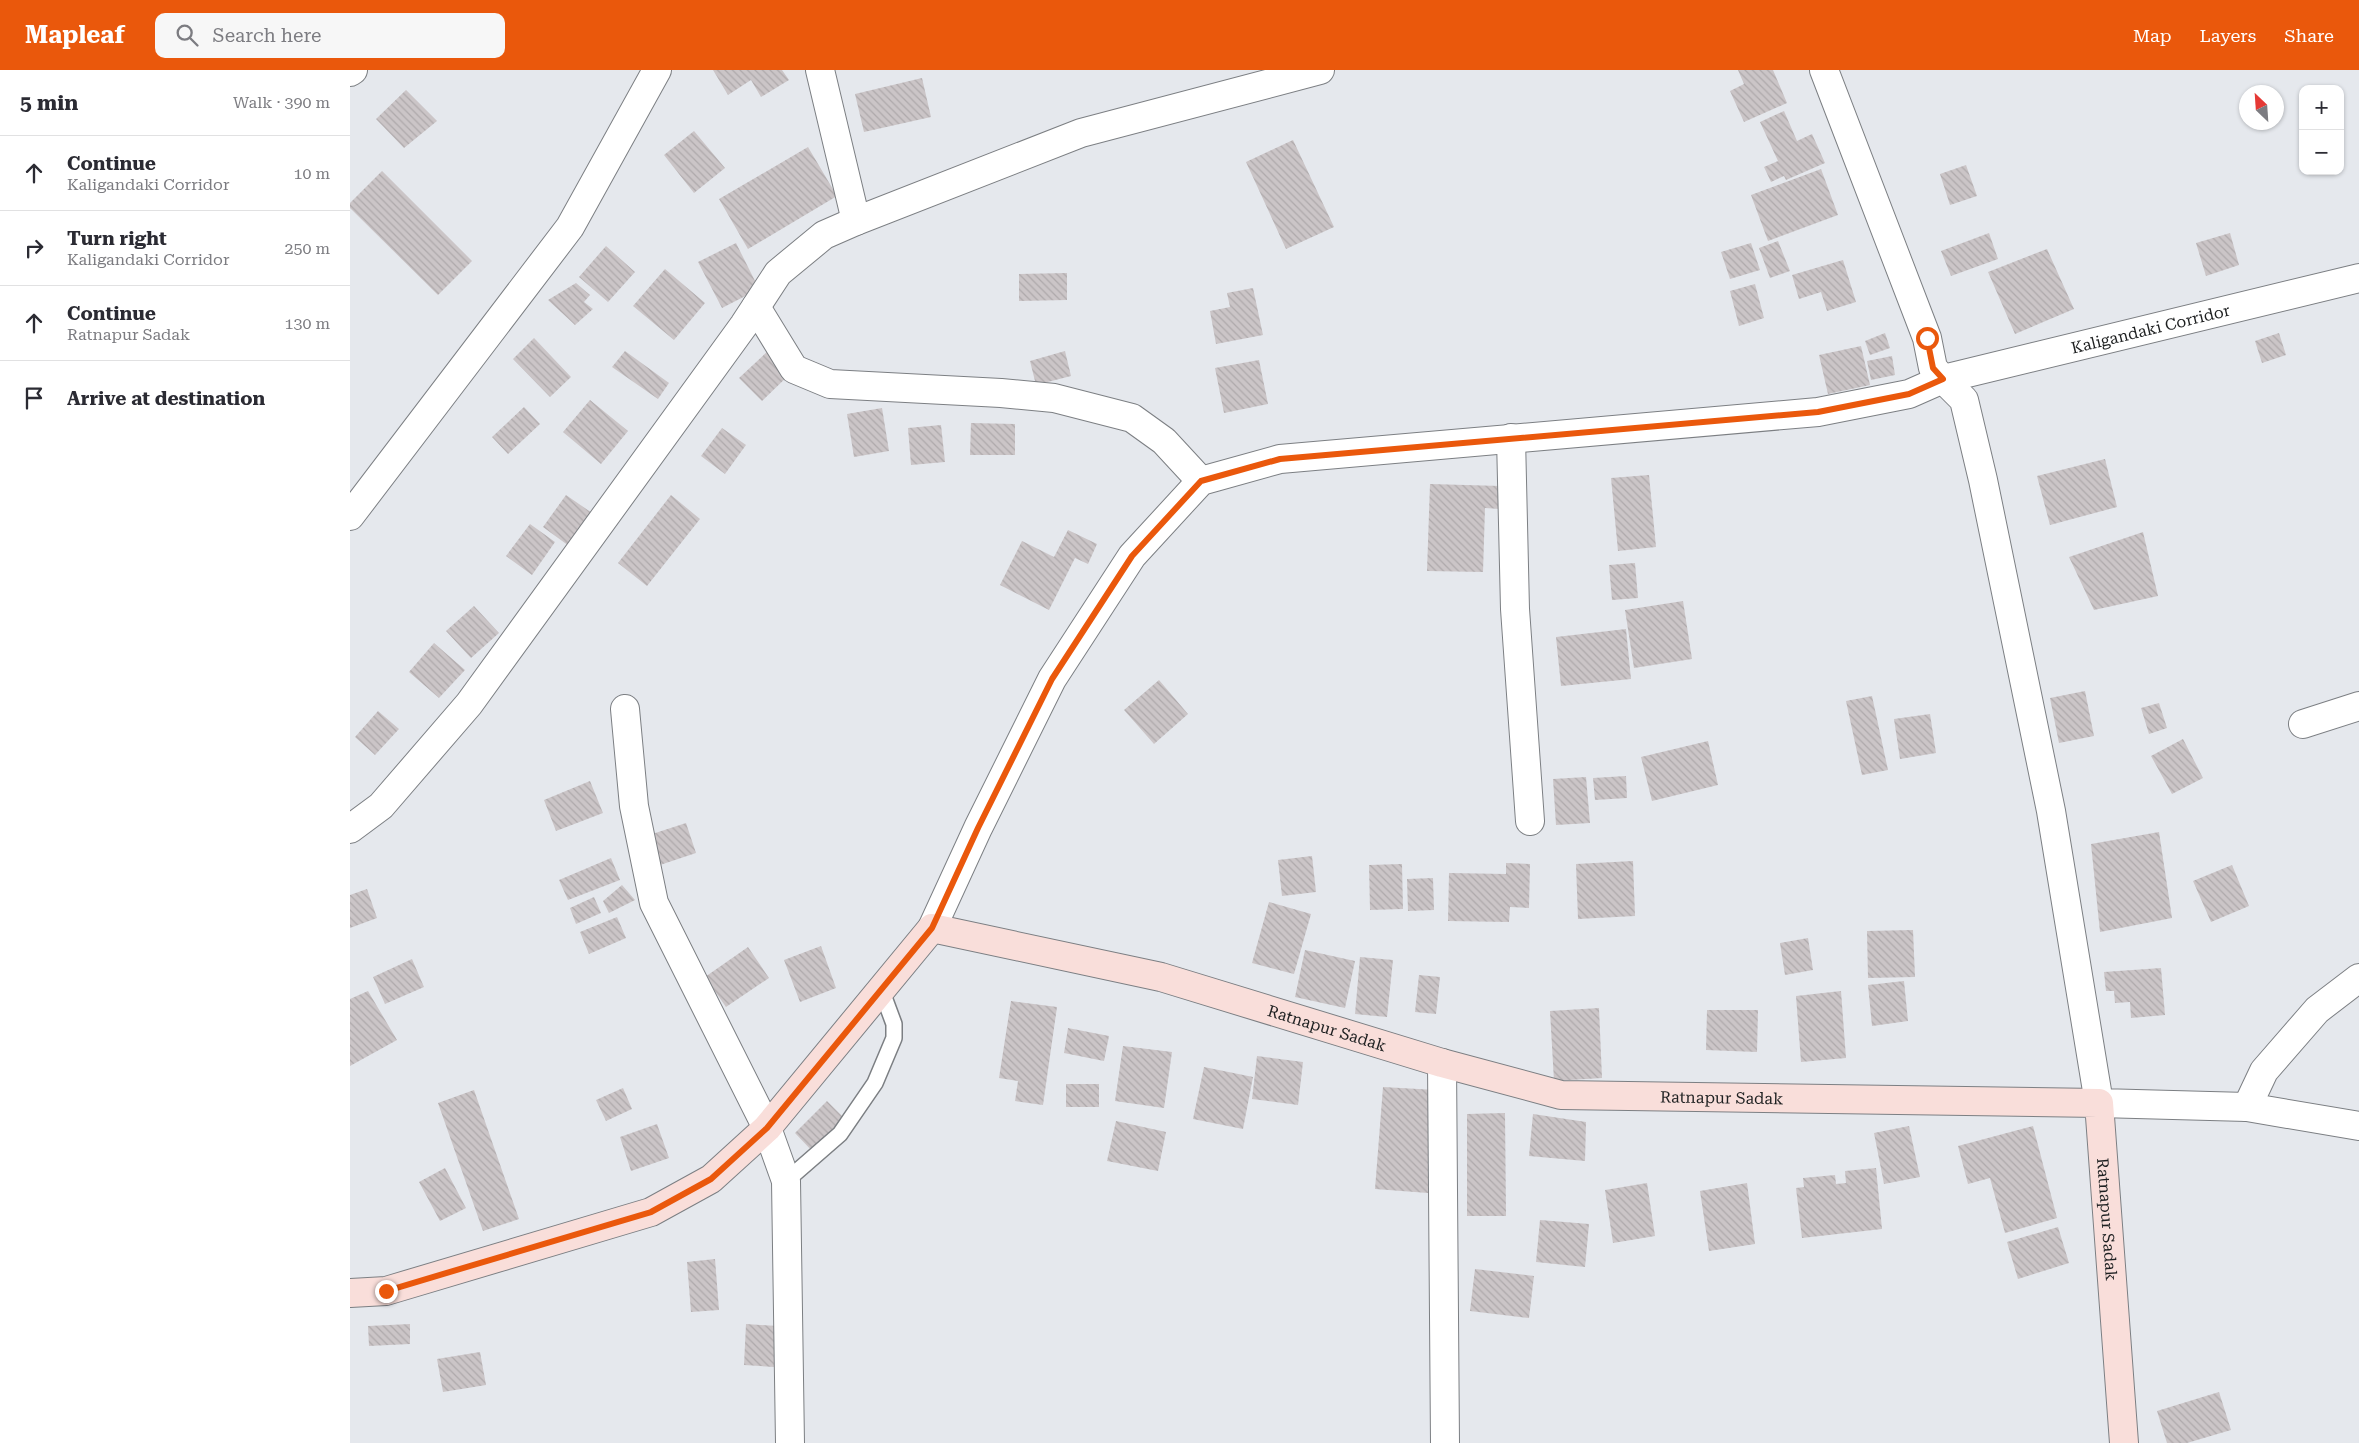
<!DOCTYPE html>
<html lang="en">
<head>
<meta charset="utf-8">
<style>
  body { margin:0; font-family:"Roboto Serif",serif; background:#f7f7f7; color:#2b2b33 }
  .controls { position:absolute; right:15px; top:15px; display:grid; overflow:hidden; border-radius:10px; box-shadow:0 1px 4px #0004 }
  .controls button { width:45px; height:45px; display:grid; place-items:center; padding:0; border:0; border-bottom:1px solid #e1e1e2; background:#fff; color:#2b2b33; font:25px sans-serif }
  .compass { position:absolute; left:1889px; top:15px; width:45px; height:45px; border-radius:50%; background:#fff; box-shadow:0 1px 4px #0004; rotate:335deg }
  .stop { position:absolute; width:15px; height:15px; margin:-11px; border:4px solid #ea580c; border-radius:50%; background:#fff }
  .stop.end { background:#ea580c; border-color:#fff; box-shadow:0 1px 5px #0008 }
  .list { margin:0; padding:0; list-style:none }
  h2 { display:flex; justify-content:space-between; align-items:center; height:65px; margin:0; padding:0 20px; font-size:21px }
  h2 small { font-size:16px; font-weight:400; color:#7c7c81 }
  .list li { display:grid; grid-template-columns:32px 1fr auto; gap:15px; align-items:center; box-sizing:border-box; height:75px; padding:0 20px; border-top:1px solid #e1e1e2 }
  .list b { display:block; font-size:19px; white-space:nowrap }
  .list p { margin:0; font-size:16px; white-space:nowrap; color:#7c7c81 }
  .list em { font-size:16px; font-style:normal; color:#7c7c81 }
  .icon { flex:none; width:28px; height:28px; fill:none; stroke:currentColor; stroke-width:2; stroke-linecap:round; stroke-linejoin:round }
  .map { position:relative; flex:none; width:2009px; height:1373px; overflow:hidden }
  header { display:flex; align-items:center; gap:30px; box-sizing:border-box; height:70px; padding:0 25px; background:#ea580c; color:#fff }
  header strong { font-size:24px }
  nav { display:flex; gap:28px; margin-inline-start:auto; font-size:18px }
  .search { width:350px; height:45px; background:#f7f7f7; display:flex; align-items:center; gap:12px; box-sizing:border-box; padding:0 18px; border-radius:10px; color:#7c7c81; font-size:19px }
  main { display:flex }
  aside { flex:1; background:#fff }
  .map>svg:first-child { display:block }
  .building { fill:url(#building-back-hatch) }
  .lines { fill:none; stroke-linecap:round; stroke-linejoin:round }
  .lane-casing { stroke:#7c7f83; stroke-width:18 }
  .street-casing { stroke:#7c7f83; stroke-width:30 }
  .secondary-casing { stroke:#7c7f83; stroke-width:30 }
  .lane { stroke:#fff; stroke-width:15 }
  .street { stroke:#fff; stroke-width:28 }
  .secondary { stroke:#f9deda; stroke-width:28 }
  .route { stroke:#ea580c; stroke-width:6 }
  .labels { text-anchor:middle; stroke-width:4.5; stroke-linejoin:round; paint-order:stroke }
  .street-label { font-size:16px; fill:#1e2021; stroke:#e5e8ed }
</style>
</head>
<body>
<header>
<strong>Mapleaf</strong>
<div class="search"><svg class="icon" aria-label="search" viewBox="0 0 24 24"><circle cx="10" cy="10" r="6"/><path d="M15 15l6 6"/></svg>Search here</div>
<nav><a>Map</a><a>Layers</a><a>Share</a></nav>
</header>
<main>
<aside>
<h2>5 min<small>Walk · 390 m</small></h2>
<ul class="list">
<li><svg class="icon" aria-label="ahead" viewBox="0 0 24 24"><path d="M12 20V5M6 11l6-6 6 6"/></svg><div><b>Continue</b><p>Kaligandaki Corridor</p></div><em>10 m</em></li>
<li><svg class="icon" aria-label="right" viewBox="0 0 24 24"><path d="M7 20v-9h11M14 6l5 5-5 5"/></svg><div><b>Turn right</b><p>Kaligandaki Corridor</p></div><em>250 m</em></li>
<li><svg class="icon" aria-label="ahead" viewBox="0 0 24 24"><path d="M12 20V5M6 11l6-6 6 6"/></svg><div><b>Continue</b><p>Ratnapur Sadak</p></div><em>130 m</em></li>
<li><svg class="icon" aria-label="arrive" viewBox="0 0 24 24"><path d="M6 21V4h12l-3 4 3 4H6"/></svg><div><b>Arrive at destination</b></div></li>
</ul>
</aside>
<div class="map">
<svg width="2009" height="1373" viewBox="0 0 2009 1373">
  <defs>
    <pattern id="building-back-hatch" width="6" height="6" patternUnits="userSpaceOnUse" patternTransform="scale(1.25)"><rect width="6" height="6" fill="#cbc5c7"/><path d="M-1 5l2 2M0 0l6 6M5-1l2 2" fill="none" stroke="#aea9ab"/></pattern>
  </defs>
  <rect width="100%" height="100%" fill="#e5e8ed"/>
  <path class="building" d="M 363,0 L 432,0 L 439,10 L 411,27 L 401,10 L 378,25 Z
    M 1388,0 L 1423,0 L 1437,33 L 1394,52 L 1380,21 L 1394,14 Z
    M 572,8 L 581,47 L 514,62 L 505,24 Z
    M 56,20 L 87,51 L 54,78 L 26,49 Z
    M 1434,41 L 1447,71 L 1462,64 L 1475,93 L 1436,110 L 1434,106 L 1421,112 L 1414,97 L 1428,91 L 1410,52 Z
    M 344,61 L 375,98 L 344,123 L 314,85 Z
    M 943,70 L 984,157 L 936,179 L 896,92 Z
    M 458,77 L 487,126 L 398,179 L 369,129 Z
    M 1616,95 L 1627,126 L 1600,135 L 1590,104 Z
    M 1471,99 L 1488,145 L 1418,171 L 1401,125 Z
    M 32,101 L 122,191 L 88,225 L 0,138 L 0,133 Z
    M 1639,163 L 1648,189 L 1601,206 L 1591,181 Z
    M 1880,163 L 1889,195 L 1856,206 L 1846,173 Z
    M 1428,171 L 1440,201 L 1420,208 L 1409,178 Z
    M 386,173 L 409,219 L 372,238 L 348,192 Z
    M 1401,173 L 1410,200 L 1380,209 L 1371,182 Z
    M 256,176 L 285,202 L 258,232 L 229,207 Z
    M 1697,179 L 1724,239 L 1665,264 L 1638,202 Z
    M 1493,190 L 1506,232 L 1477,241 L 1471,222 L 1449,229 L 1442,205 Z
    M 315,199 L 355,233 L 324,270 L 283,236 Z
    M 717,203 L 717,230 L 669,231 L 669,204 Z
    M 226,213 L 240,225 L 234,232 L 243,239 L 225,255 L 198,230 Z
    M 1405,214 L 1414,248 L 1389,256 L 1380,221 Z
    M 903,218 L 913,265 L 866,274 L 860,241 L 880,237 L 877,223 Z
    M 1535,263 L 1540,278 L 1520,285 L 1515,271 Z
    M 1929,263 L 1936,285 L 1912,293 L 1905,271 Z
    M 184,268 L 221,307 L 200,327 L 163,289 Z
    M 1511,276 L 1520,315 L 1478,324 L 1469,285 Z
    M 419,280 L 441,303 L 412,331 L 389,308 Z
    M 275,281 L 319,313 L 308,329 L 262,297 Z
    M 715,281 L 721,306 L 686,315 L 680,291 Z
    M 1542,286 L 1545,305 L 1521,310 L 1517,291 Z
    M 909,290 L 918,334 L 874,343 L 865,298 Z
    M 240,330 L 278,361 L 251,394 L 213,362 Z
    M 174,337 L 190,354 L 158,384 L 142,367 Z
    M 532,338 L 539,381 L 504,387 L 497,344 Z
    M 621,353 L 665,354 L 665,385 L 620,385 Z
    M 591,355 L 595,392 L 561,395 L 558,358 Z
    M 372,358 L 396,375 L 375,404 L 351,386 Z
    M 1755,389 L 1767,437 L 1700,455 L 1687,406 Z
    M 1299,405 L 1306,477 L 1268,481 L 1261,408 Z
    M 1080,414 L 1151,416 L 1150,439 L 1135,438 L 1133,502 L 1077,501 Z
    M 216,425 L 242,443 L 219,476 L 193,457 Z
    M 321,425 L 350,449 L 297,516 L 268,493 Z
    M 180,454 L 205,472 L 182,505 L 156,486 Z
    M 718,460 L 747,474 L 738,494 L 725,488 L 699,540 L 650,515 L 672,471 L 704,487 Z
    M 1793,462 L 1808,526 L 1744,540 L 1719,487 Z
    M 1285,493 L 1288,528 L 1262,530 L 1259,495 Z
    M 1333,531 L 1342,589 L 1284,598 L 1275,540 Z
    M 124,536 L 149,563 L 121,588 L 96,561 Z
    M 1276,559 L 1281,609 L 1211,616 L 1206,567 Z
    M 84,573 L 115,600 L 89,628 L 59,602 Z
    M 809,610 L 838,644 L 804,674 L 774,640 Z
    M 1735,621 L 1744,666 L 1709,673 L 1700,628 Z
    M 1522,626 L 1538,700 L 1512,705 L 1496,631 Z
    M 1809,633 L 1817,658 L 1799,664 L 1791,638 Z
    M 28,641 L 49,659 L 25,685 L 5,667 Z
    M 1580,644 L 1586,683 L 1550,689 L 1544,649 Z
    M 1833,669 L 1853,708 L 1822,724 L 1801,686 Z
    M 1358,671 L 1368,715 L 1302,731 L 1291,687 Z
    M 1276,706 L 1277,728 L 1245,730 L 1243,708 Z
    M 1236,707 L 1240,753 L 1206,755 L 1203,709 Z
    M 240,711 L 253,743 L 206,761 L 194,730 Z
    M 336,753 L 346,783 L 301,798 L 290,768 Z
    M 1809,762 L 1822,848 L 1750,862 L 1741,774 Z
    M 962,786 L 966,822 L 932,826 L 928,790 Z
    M 261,788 L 270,810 L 218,830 L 209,810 Z
    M 1283,791 L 1285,846 L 1228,849 L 1226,794 Z
    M 1156,793 L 1180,794 L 1179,838 L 1160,837 L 1159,852 L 1098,851 L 1099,803 L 1156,804 Z
    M 1052,794 L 1053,839 L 1020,840 L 1019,795 Z
    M 1882,795 L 1899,836 L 1861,852 L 1843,811 Z
    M 1083,808 L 1084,840 L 1058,841 L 1057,809 Z
    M 272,815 L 285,830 L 259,843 L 253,831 Z
    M 17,819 L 27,848 L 0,858 L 0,825 Z
    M 244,827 L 251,843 L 226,854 L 220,838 Z
    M 919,832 L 961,844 L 944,904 L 902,893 Z
    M 267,847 L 276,868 L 239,884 L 230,862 Z
    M 1563,860 L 1565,907 L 1518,908 L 1517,861 Z
    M 1458,868 L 1463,900 L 1435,905 L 1430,873 Z
    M 471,876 L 486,918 L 450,932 L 434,890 Z
    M 398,877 L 419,908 L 376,937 L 355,907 Z
    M 955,880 L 1005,891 L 995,938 L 945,927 Z
    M 1010,887 L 1043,890 L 1037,947 L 1005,944 Z
    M 62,889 L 74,917 L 35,934 L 23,907 Z
    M 1811,898 L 1815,945 L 1781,948 L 1780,932 L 1765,933 L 1764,921 L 1756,921 L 1754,902 Z
    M 1069,905 L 1090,907 L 1086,944 L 1065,942 Z
    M 1554,911 L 1558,951 L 1522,956 L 1518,915 Z
    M 18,921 L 47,970 L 0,996 L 0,929 Z
    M 1491,921 L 1496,988 L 1451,992 L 1446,926 Z
    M 661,931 L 707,937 L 693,1035 L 665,1031 L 668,1011 L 649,1008 Z
    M 1249,938 L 1252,1008 L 1204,1011 L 1200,941 Z
    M 1357,940 L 1408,940 L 1407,982 L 1356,980 Z
    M 718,958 L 759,966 L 754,991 L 714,983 Z
    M 773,976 L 822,982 L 814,1038 L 765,1031 Z
    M 907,986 L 953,992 L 948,1035 L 902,1029 Z
    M 854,997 L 903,1007 L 893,1059 L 843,1049 Z
    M 716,1014 L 749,1014 L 749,1037 L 716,1037 Z
    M 1033,1017 L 1086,1020 L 1078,1123 L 1025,1119 Z
    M 273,1018 L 282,1039 L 256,1051 L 246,1030 Z
    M 124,1020 L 169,1149 L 133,1161 L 88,1033 Z
    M 477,1031 L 496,1050 L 463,1082 L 445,1063 Z
    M 1155,1043 L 1156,1146 L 1117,1146 L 1117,1044 Z
    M 1183,1044 L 1236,1052 L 1235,1091 L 1179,1086 Z
    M 766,1051 L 816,1062 L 808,1101 L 757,1091 Z
    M 307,1054 L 319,1088 L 281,1101 L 270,1067 Z
    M 1559,1056 L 1570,1107 L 1534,1114 L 1524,1063 Z
    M 1683,1056 L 1707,1148 L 1655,1163 L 1640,1108 L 1618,1114 L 1608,1076 Z
    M 95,1098 L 116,1138 L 90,1151 L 69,1112 Z
    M 1526,1098 L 1532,1159 L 1452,1168 L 1446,1118 L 1454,1117 L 1453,1108 L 1485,1105 L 1486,1114 L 1496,1113 L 1495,1101 Z
    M 1297,1113 L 1305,1166 L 1263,1173 L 1255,1120 Z
    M 1397,1113 L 1405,1174 L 1359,1181 L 1350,1121 Z
    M 1190,1150 L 1239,1154 L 1235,1197 L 1186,1192 Z
    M 1708,1157 L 1719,1193 L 1668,1209 L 1657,1172 Z
    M 365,1189 L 369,1240 L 341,1242 L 337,1192 Z
    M 1125,1199 L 1184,1206 L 1179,1248 L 1120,1241 Z
    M 60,1254 L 60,1274 L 19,1276 L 18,1256 Z
    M 396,1254 L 427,1256 L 424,1297 L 394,1295 Z
    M 130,1282 L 136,1315 L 93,1322 L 87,1289 Z
    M 1869,1322 L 1881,1360 L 1837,1373 L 1817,1373 L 1807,1341 Z"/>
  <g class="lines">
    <g class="lane-casing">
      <path id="lane" d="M 436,1111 L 490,1064 L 525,1013 L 544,968 L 544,954 L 531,919"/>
    </g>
    <g class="street-casing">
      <g id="street">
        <path d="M 470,0 L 506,151"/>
        <path id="s1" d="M 1474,0 L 1577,268 L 1583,298 L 1593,309 L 2009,208"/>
        <path d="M 0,2 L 3,0"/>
        <path d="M 406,237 L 444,299 L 480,314 L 651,323 L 704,328 L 782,348 L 814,371 L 851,411"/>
        <path d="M 1161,368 L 1165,539 L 1180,751"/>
        <path d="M 0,446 L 220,157 L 307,0"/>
        <path d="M 275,639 L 284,736 L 304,833 L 417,1058 L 436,1111 L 440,1373"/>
        <path d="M 1953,654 L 2009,636"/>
        <path d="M 0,759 L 31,736 L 119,634 L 394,255 L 428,203 L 474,165 L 506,151 L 731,63 L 970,0"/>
        <path d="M 582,858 L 628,758 L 702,609 L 782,486 L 851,411 L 930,389 L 1468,342 L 1559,324 L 1593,309 L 1614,330 L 1633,410 L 1701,741 L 1749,1033 L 1897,1037 L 2009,1056"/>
        <path d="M 1092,993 L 1095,1373"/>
        <path d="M 1897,1037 L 1914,1001 L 1967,940 L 2009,908"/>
      </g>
    </g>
    <g class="secondary-casing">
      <g id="secondary">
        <path id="s2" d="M 0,1223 L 36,1221 L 301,1142 L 361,1109 L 417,1058 L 582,858 L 811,907 L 1092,993 L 1211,1025 L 1749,1033 L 1774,1373"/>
      </g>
    </g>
    <use href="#lane" class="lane"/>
    <use href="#street" class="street"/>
    <use href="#secondary" class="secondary"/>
  </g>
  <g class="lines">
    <path class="route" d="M 36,1221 L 301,1142 L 361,1109 L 417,1058 L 582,858 L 628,758 L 702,609 L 782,486 L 851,411 L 930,389 L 1468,342 L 1559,324 L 1593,309 L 1583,298 L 1577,268"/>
  </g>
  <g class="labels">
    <g class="street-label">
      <text dy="6" stroke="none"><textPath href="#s1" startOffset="546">Kaligandaki Corridor</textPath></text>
      <text dy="6" stroke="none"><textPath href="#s2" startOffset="1124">Ratnapur Sadak</textPath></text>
      <text dy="6" stroke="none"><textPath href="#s2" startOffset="1528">Ratnapur Sadak</textPath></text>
      <text dy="6" stroke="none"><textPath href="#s2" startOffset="2022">Ratnapur Sadak</textPath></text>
    </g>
  </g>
</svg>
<div class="controls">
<button>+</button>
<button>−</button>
</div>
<svg class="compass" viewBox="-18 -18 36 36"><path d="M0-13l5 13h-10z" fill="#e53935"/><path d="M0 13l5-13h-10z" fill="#7c7c81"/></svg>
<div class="stop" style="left:1577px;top:268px"></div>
<div class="stop end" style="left:36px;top:1221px"></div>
</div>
</main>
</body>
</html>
